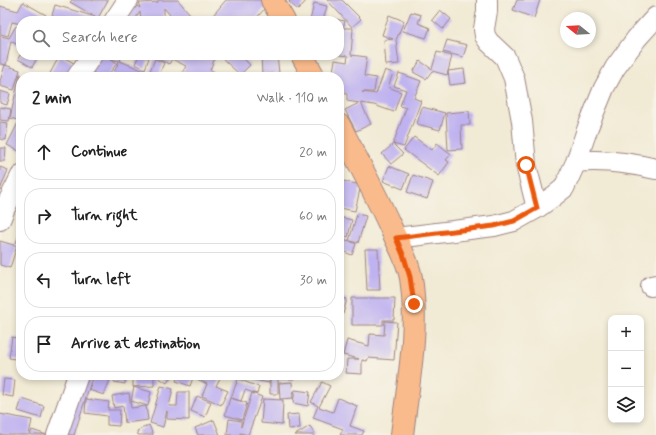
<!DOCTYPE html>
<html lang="en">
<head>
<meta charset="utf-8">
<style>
  body { margin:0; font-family:Mynerve,sans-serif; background:#f2f2f2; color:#222 }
  .controls { position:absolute; right:12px; bottom:12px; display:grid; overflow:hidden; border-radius:8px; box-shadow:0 2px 6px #0003 }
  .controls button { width:36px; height:36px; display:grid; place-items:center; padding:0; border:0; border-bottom:1px solid #e0e0e0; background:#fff; color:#222; font:20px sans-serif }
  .compass { position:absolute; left:560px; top:12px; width:36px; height:36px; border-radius:50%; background:#fff; box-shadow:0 2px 6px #0003; rotate:288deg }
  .stop { position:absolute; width:12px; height:12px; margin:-9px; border:3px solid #ea580c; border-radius:50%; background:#fff }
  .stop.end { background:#ea580c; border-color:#fff; box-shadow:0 1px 4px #0008 }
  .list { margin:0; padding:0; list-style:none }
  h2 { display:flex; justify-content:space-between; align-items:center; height:52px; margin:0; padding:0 16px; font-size:17px }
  h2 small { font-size:13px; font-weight:400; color:#767676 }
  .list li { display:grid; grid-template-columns:26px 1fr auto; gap:12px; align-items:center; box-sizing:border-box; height:56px; margin:0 8px 8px; padding:0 8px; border:1px solid #e0e0e0; border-radius:16px }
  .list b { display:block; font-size:15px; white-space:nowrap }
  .list em { font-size:13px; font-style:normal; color:#767676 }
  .icon { flex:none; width:22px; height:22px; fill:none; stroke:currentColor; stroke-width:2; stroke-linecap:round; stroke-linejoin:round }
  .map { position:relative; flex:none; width:656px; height:435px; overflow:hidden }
  .search { position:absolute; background:#fff; box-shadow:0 2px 6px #0003; left:16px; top:16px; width:328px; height:44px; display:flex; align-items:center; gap:10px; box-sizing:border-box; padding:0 14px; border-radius:16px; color:#767676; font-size:15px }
  .panel { position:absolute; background:#fff; box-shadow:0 2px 6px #0003; left:16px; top:72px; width:328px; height:308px; border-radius:16px }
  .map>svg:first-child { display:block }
  .building { fill:#bfb2f0 }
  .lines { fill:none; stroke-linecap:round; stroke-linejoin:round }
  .minor-casing { stroke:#9e8480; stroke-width:22 }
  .major-casing { stroke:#9e8480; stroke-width:24 }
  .minor { stroke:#fff; stroke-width:20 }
  .major { stroke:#fabb8c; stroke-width:22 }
  .route { stroke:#ea580c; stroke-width:5 }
</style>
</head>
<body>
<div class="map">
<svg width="656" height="435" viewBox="0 0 656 435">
  <rect width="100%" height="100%" fill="#f7f3e8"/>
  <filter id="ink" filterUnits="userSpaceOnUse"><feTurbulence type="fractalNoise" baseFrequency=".025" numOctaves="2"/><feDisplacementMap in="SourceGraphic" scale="8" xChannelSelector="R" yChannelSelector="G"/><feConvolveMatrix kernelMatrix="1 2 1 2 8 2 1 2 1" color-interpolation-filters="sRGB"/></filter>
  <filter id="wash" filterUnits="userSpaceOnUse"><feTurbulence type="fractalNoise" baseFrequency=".012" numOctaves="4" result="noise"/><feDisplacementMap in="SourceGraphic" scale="16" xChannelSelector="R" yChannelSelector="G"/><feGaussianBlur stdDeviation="0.9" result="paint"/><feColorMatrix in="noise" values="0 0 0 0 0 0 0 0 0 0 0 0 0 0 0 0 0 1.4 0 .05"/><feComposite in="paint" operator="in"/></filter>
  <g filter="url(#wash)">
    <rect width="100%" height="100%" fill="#f1ead4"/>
    <g id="blocks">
      <path class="building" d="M 72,0 L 91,0 L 93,1 L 94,0 L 108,0 L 98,18 L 100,18 L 99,21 L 58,21 L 51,19 L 55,5 L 96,17 L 70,2 Z
        M 128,0 L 140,8 L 139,3 L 158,2 L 158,0 L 178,0 L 196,21 L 175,21 L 164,8 L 164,21 L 141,21 L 140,12 L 134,21 L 114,21 Z
        M 226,0 L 269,0 L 271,1 L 254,21 L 211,21 L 209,20 Z
        M 291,0 L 305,0 L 306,1 L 298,10 L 289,2 Z
        M 327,0 L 342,0 L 361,19 L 352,27 Z
        M 517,0 L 540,0 L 534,18 L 513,10 Z
        M 23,2 L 46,15 L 42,21 L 28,21 L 30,18 L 27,16 L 25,21 L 21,21 L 21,24 L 12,22 L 8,36 L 0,34 L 0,6 L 18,11 Z
        M 314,3 L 327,6 L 323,21 L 310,21 Z
        M 440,10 L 451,19 L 443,29 L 432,20 Z
        M 411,12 L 421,15 L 418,23 L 430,28 L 426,38 L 403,31 Z
        M 389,15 L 404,21 L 396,40 L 399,64 L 386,65 L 384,40 L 393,39 L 382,35 Z
        M 329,18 L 345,21 L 343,28 L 353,28 L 351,55 L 367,57 L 364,76 L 376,78 L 374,92 L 362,92 L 376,94 L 385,70 L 393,73 L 388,87 L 401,92 L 394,112 L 374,105 L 361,103 L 371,124 L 356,131 L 345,110 L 359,103 L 347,101 L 347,94 L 339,93 L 339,77 L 332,77 L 335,60 L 347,62 L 348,56 L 339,55 L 339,21 L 328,21 Z
        M 16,26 L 21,29 L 21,47 L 11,41 L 6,65 L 0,64 L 0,36 L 9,38 Z
        M 447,40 L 467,45 L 463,57 L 443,52 Z
        M 437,52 L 452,56 L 447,75 L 432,71 L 426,79 L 413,72 L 420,61 L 432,69 Z
        M 20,55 L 39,55 L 32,67 L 18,59 Z
        M 60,55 L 77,65 L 70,77 L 48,77 Z
        M 94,55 L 106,55 L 110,58 L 111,55 L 122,55 L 120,61 L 152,74 L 150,77 L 112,77 L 119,61 L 111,59 L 117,63 L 107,77 L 100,77 L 86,67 Z
        M 139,55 L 149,58 L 145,69 L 135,64 Z
        M 150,55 L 210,55 L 215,58 L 210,70 L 218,74 L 216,77 L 191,77 L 188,76 L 187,77 L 180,77 L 186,66 L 172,59 L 169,64 Z
        M 223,55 L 240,55 L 250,65 L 240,75 L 221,57 Z
        M 261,55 L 277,55 L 279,73 L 262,75 Z
        M 155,59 L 164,63 L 159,75 L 150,71 Z
        M 5,65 L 20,70 L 14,90 L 0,86 L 0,81 Z
        M 464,69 L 466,83 L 450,85 L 448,71 Z
        M 399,73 L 421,81 L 414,98 L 421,101 L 404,147 L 393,144 L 406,108 L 400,106 L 406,90 L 394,86 Z
        M 20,74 L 21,74 L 21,121 L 10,118 Z
        M 0,91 L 10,94 L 7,105 L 0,103 Z
        M 0,107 L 11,109 L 9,121 L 0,120 Z
        M 422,107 L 445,113 L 440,130 L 417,124 Z
        M 469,111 L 470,125 L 461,125 L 462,149 L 448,150 L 446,113 Z
        M 0,122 L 8,123 L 6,140 L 0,139 Z
        M 18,123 L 21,124 L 21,152 L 7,145 Z
        M 414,137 L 432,150 L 437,143 L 451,154 L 446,160 L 449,162 L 439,176 L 404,150 Z
        M 393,144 L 403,154 L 391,164 L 382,154 Z
        M 0,148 L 6,148 L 5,161 L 0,161 Z
        M 389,166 L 409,174 L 403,189 L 383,181 Z
        M 0,167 L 8,170 L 0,190 Z
        M 413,175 L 433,182 L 427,199 L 407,192 Z
        M 343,181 L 361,185 L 355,211 L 339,208 L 339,199 Z
        M 357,214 L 366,216 L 358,243 L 350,241 L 356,244 L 352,255 L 339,250 L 339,237 L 349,241 Z
        M 339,217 L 352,220 L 348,237 L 339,234 Z
        M 21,229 L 21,245 L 16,243 Z
        M 0,241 L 17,246 L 10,268 L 0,265 Z
        M 365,249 L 378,249 L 380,290 L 367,290 Z
        M 339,297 L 347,299 L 343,314 L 339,313 Z
        M 352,298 L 395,298 L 394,320 L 383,320 L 383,325 L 352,325 Z
        M 385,321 L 397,322 L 394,360 L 368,358 L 367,361 L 362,360 L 362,374 L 346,373 L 347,359 L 359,359 L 343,355 L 347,340 L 369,346 L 370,334 L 384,335 Z
        M 12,337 L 21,339 L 21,360 L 9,358 Z
        M 81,375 L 93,375 L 74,435 L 62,435 Z
        M 94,375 L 112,375 L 104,395 L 89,390 Z
        M 115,375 L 126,375 L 125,384 L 114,382 Z
        M 133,375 L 154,375 L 154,386 L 133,387 Z
        M 156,375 L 172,375 L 167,383 L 156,376 Z
        M 178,375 L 194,375 L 190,386 L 176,381 Z
        M 199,375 L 214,375 L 220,378 L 216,386 L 228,391 L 221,405 L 202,396 L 207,384 L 197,379 Z
        M 245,375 L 294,375 L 294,379 L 278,379 L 278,394 L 270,394 L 270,376 L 269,383 L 244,378 Z
        M 4,379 L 15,380 L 13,397 L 2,395 Z
        M 238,379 L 259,387 L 257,394 L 245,390 L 241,401 L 231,398 Z
        M 292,382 L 293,398 L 280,399 L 279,383 Z
        M 322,382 L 330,386 L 319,407 L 333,412 L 338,398 L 357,406 L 350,426 L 364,431 L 362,435 L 340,435 L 343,429 L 313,418 L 318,406 L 311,402 Z
        M 161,386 L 173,389 L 169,406 L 177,406 L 178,392 L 189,392 L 189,420 L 167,419 L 167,411 L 163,427 L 150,423 Z
        M 134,387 L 151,392 L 148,406 L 131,401 Z
        M 295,390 L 310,392 L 308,406 L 293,403 Z
        M 129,393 L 131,408 L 146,406 L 148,420 L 125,423 L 123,406 L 114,408 L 112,396 Z
        M 252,393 L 262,397 L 248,435 L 240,433 L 240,435 L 227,435 L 229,419 L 241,421 L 241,427 Z
        M 197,396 L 211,402 L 205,417 L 191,411 Z
        M 230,398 L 247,403 L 242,420 L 225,415 Z
        M 22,399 L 44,406 L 41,418 L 18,411 Z
        M 86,399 L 109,402 L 108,410 L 120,410 L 119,426 L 107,425 L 107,416 L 85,413 Z
        M 263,399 L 283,400 L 282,425 L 261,423 Z
        M 0,414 L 32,420 L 29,435 L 0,435 Z
        M 299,414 L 300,428 L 288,429 L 287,415 Z
        M 214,420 L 220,435 L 198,435 L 195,428 Z
        M 149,425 L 153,435 L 138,435 L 137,431 Z
        M 310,426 L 315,435 L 295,435 Z
        M 32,430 L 47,435 L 30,435 Z"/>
    </g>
  </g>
  <g filter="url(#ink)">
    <use href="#blocks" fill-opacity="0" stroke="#9e8480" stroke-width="1"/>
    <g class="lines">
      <g class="minor-casing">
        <path id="minor" d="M 487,0 L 487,11 L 484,29 L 485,36 L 489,42 L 505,57 L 514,78 L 522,121 L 526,165 L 537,208
          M 114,21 L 128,0
          M 77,77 L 92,55
          M 576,162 C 603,159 630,163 656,169
          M 0,220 L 5,208 L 21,176
          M 396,238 L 494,226 L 514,221 L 537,208 L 554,196 L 564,188 L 576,162 L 588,127 L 604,88 L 615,68 L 637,38 L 656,17
          M 651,286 L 656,285
          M 57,435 L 78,375"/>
      </g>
      <g class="major-casing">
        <path id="major" d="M 272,0 L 284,21
          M 302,55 L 314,77
          M 339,125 C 357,159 375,193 391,228 C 398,244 408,260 411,278 C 419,330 408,383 402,435"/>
      </g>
      <use href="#minor" class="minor"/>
      <use href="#major" class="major"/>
    </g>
  </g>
  <g class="lines" filter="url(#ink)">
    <path class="route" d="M 414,304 L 410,277 L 404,257 L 396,238 L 494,226 L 514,221 L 537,208 L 526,165"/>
  </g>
</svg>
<div class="controls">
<button>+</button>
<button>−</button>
<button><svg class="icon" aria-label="layers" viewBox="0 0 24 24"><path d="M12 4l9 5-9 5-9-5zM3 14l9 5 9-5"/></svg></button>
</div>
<svg class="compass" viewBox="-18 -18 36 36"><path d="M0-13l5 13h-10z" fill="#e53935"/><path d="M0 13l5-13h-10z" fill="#767676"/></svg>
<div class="stop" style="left:526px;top:165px"></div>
<div class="stop end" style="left:414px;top:304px"></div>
<div class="search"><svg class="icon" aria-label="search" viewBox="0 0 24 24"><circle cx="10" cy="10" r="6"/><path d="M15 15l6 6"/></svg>Search here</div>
<section class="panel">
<h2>2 min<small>Walk · 110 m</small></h2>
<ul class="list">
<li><svg class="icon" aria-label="ahead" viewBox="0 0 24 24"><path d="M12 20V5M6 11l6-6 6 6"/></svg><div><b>Continue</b></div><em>20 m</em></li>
<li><svg class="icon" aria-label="right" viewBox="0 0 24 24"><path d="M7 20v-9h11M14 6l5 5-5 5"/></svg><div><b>Turn right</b></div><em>60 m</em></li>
<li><svg class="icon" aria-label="left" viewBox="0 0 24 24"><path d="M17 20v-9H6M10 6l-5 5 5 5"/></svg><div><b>Turn left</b></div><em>30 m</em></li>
<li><svg class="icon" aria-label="arrive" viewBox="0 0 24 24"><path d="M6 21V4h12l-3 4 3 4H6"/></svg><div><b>Arrive at destination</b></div></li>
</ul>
</section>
</div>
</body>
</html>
